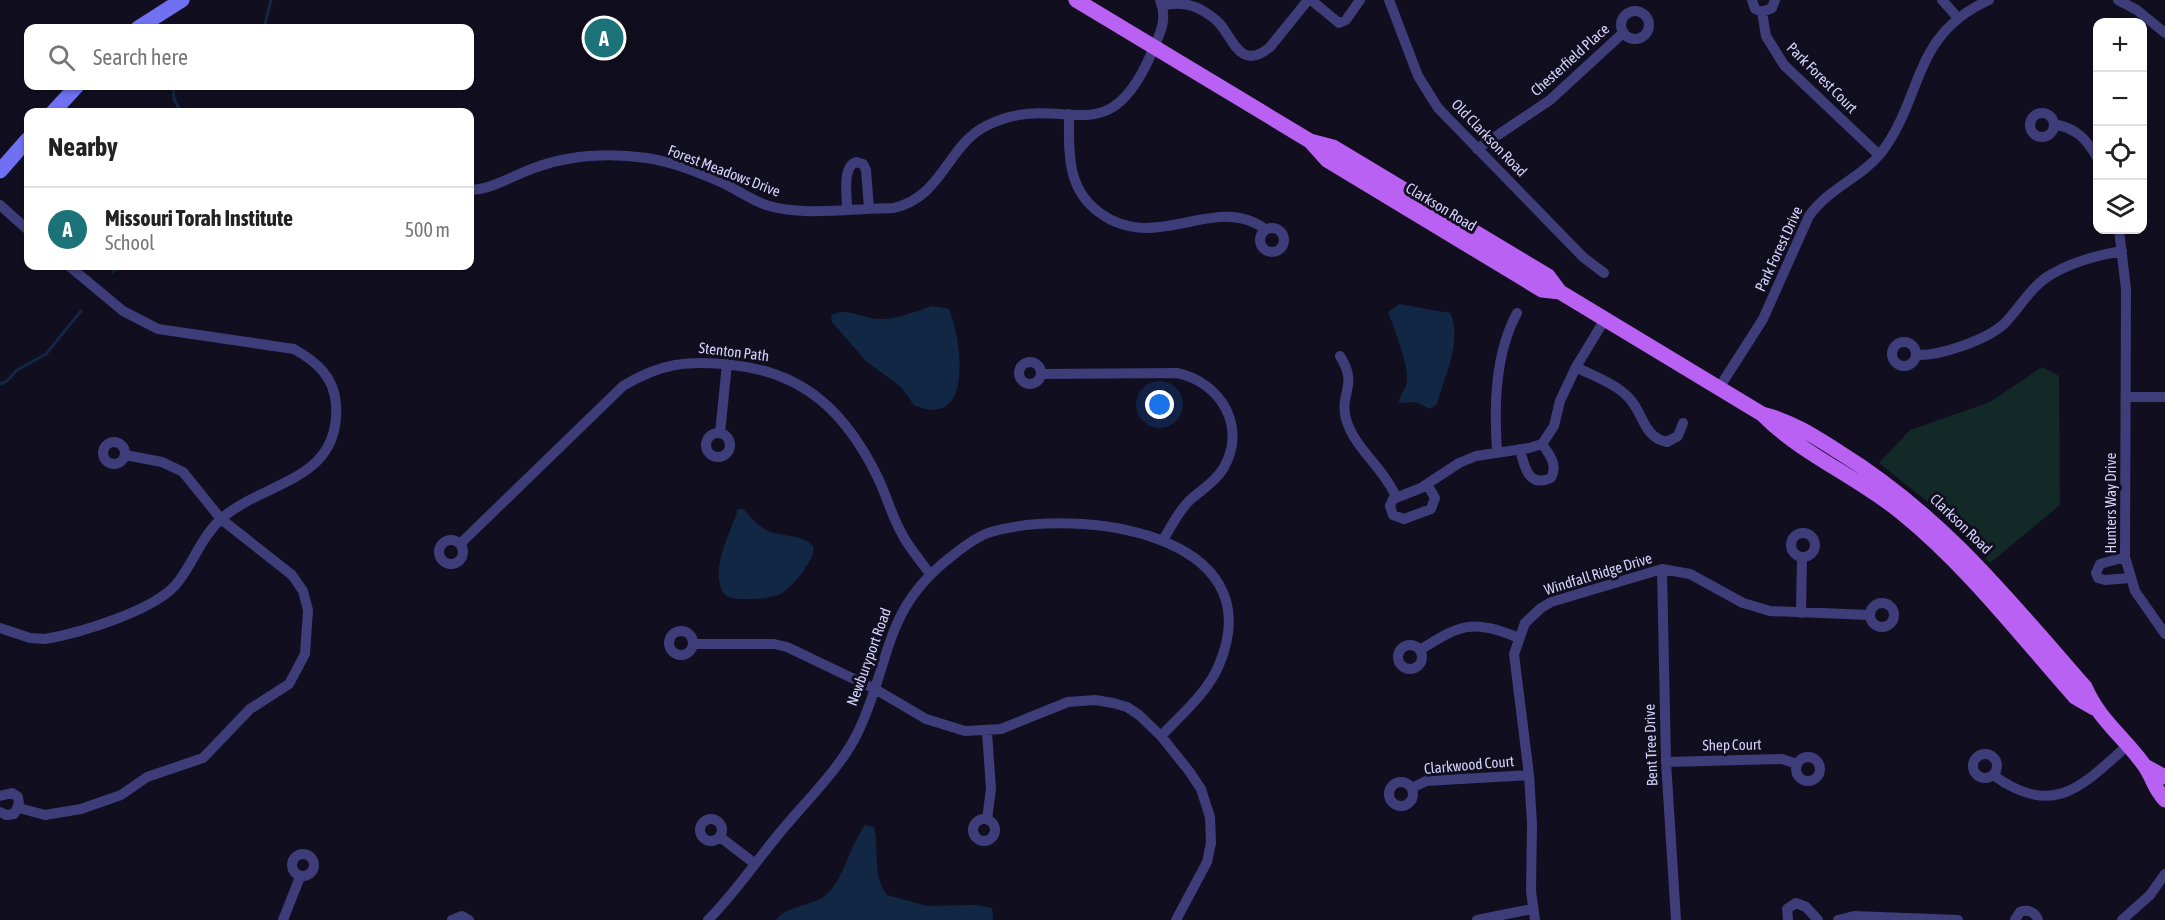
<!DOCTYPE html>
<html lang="en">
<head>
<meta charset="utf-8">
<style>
  body { margin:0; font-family:"Asap Condensed",sans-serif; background:#f2f2f2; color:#222 }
  .controls { position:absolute; right:18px; top:18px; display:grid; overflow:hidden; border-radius:12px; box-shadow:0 2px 4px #0004 }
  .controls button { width:54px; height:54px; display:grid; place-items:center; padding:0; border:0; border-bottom:2px solid #e0e0e0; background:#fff; color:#222; font:30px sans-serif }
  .you { position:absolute; left:1160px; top:405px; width:21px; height:21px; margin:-15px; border:4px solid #fff; border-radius:50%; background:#1a73e8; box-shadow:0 0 0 9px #1a73e833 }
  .badge { display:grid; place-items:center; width:39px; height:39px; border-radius:50%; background:#1b7379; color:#fff; font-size:20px; font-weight:700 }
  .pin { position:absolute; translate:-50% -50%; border:3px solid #fff; box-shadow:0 2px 6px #0006 }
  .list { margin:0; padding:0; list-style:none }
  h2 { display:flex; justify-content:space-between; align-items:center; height:78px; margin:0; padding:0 24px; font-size:26px }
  h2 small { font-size:20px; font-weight:400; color:#767676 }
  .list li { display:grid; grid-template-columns:39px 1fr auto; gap:18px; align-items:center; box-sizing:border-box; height:84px; padding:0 24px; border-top:2px solid #e0e0e0 }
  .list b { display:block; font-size:22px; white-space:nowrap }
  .list p { margin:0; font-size:20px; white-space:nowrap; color:#767676 }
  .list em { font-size:20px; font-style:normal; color:#767676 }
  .icon { flex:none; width:33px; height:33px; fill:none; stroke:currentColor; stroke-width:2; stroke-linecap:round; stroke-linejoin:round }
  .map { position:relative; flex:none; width:2165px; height:920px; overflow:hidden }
  .search { position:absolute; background:#fff; box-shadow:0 2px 4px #0004; left:24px; top:24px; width:450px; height:66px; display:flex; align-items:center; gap:15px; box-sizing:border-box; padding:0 21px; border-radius:12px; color:#767676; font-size:22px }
  .panel { position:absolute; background:#fff; box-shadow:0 2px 4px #0004; left:24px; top:108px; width:450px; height:162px; border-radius:12px }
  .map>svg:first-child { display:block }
  .green { fill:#122927 }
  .water { fill:#122744 }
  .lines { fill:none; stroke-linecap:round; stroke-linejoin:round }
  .stream { stroke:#122744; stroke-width:3 }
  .street { stroke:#3e3d7a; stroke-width:10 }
  .secondary { stroke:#7070f3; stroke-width:15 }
  .primary { stroke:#b861f2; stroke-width:15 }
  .labels { text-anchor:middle; stroke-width:6; stroke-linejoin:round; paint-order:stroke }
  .street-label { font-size:15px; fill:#d4d1fb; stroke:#110e1f }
</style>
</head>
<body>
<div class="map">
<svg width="2165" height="920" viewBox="0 0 2165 920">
  <rect width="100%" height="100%" fill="#110e1f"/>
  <path class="green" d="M 2042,367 L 2059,376 L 2060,505 L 1990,563 L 1939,511 L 1879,463 L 1910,430 L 1990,402 Z"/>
  <path class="water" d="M 1399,304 L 1450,313 C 1463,339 1444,378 1437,404 L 1430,409 L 1415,402 L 1399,403 C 1399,395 1406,390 1407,381 C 1409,366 1394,328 1388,312 Z
    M 932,306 L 949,309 C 962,340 974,432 914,405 L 901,387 L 866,361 L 832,322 L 831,316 C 843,306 863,318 877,319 C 895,320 914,312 932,306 Z
    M 738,509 L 743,509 C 751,517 758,526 768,531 C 782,537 803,534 813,546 C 817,558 793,586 782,593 C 773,599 736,602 727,596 C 722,593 720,585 719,580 C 716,556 731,532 738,509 Z
    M 865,825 L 874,827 C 880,851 871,873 887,895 L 927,906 L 977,905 L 992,908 L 993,920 L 776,920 C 787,905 811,907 826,895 C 843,881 850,845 865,825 Z"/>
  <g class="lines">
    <path class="stream" d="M 264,28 L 271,0
      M 173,86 L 174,99 L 181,112
      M 113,272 L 119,266
      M 0,384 L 7,381 L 17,370 L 46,354 L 81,311"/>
    <path class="street" d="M 1311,0 L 1339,23 L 1346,20 L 1360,0
      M 1389,0 L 1418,76 L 1438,108 L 1583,257 L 1604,273
      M 1752,0 L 1755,9 L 1762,12 L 1772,8 L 1775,0
      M 1942,0 L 1958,18
      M 2118,0 L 2137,10 L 2165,33
      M 1162,6 C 1183,0 1202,7 1218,22 C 1232,35 1239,73 1270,47 L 1308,0
      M1621 25a14 14 0 1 1 28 0a14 14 0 1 1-28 0Z
      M 1762,12 L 1766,36 L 1784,65 L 1879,155
      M2030 125a12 12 0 1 1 24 0a12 12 0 1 1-24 0Z
      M 1069,114 C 1069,152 1066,189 1100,213 C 1157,255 1216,191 1266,230
      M 2054,124 C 2076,128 2087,139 2098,159
      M 1477,149 L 1550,100 L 1623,33
      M 470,190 C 493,189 512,176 534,168 C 569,155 610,153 647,158 C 673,162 701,173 725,184 C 739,191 752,200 766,205 C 802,217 855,208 894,208 C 944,196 947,144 988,125 C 1064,88 1106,160 1152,52 C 1160,34 1168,19 1160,0
      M 0,205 L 28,230
      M 847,208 C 847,194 842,167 856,162 L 863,164 L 866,170 L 869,208
      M1260 240a12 12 0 1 1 24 0a12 12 0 1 1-24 0Z
      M 2119,230 L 2126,289 L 2125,557 L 2135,591 L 2165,634
      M1892 354a12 12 0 1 1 24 0a12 12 0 1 1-24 0Z
      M 1916,355 C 1940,356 1987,340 2005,323 C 2021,306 2032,285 2052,274 C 2074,261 2098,255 2122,251
      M 1340,356 C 1359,386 1339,392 1346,419 C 1354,448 1384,468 1396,497
      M1019 373a11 11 0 1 1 22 0a11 11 0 1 1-22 0Z
      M 1576,367 C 1593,376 1615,383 1629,398 C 1644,414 1643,437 1667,442 L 1678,436 L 1683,423
      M 1041,374 L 1177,373 C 1221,382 1248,428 1223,469 C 1214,483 1201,490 1189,501 C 1178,512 1171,527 1163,540
      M 1719,388 L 1763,319 L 1809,216 C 1830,187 1861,178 1881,153 C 1924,97 1911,35 1989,0
      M 2126,397 L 2165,397
      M706 445a12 12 0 1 1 24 0a12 12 0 1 1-24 0Z
      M 720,433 L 727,364
      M103 453a11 11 0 1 1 22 0a11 11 0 1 1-22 0Z
      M 1520,449 C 1524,466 1528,488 1551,478 C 1558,465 1550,455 1542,444
      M 1497,451 C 1494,405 1495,354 1517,313
      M 1427,484 L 1435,498 L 1431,509 L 1404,519 L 1393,515 L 1390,506 L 1393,499 L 1421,488 L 1459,463 L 1476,456 L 1529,448 L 1542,444 L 1554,426 L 1560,401 L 1576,367 L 1605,319
      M1791 545a12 12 0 1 1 24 0a12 12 0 1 1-24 0Z
      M439 552a12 12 0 1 1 24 0a12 12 0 1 1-24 0Z
      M 461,543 L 623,386 C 661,363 688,360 732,365 C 805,372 847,414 878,478 C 888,499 893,521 906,541 C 913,552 922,563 930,574
      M 2125,557 L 2100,564 L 2096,573 L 2098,578 L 2105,580 L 2130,578
      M 1662,569 L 1666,762 L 1676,920
      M1870 615a12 12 0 1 1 24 0a12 12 0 1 1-24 0Z
      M 1801,613 L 1802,557
      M 0,628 L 30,638 L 45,639 C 80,633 157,610 178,582 C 194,561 202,536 222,518 C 267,480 341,481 336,404 C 334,377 317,362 294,349 L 158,329 L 123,311 L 69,266
      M669 643a12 12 0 1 1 24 0a12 12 0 1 1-24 0Z
      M 693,644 L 774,644 L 787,647 L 875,689 L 926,719 L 965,731 L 1001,729 L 1068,702 L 1095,700 L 1113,703 L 1127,707 L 1139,715 L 1161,736 L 1189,771 L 1201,789 L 1210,817 L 1211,843 L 1207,862 L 1176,920
      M1398 657a12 12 0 1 1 24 0a12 12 0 1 1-24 0Z
      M 1420,650 C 1461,624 1472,619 1519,638
      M 987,732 L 991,789 L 987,819
      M1973 766a12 12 0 1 1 24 0a12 12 0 1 1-24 0Z
      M1796 769a12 12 0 1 1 24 0a12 12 0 1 1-24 0Z
      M 1666,762 L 1782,759 L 1797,764
      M 1993,775 C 2054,819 2082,786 2128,745
      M1389 794a12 12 0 1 1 24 0a12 12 0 1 1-24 0Z
      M 1412,788 L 1426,781 L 1529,775
      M 0,796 L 12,793 L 18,797 L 19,804 L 14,814 L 6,815 L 0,812
      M 19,808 L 45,815 L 81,809 L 121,795 L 147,777 L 203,758 L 250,709 L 289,684 L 305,654 L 308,610 L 303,591 L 292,575 L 221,519 L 183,472 L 162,462 L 125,455
      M700 830a11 11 0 1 1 22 0a11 11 0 1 1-22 0Z
      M973 830a11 11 0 1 1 22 0a11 11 0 1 1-22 0Z
      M 720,837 L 754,863
      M292 865a11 11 0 1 1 22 0a11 11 0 1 1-22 0Z
      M 283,920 L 300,877
      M 452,920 L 462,916 L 469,920
      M 708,920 C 734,894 755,863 778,835 C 803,804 840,769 857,734 C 892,663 881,610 952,556 C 963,547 978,536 991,532 C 1077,507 1275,532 1219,665 C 1208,692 1181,715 1161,736
      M 1477,920 L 1532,909
      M 1535,920 L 1531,891 L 1532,824 L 1529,775 L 1514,654 L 1525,623 L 1541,608 L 1551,602 L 1662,569 L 1690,574 L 1743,603 L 1770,611 L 1870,615
      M 1788,920 L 1787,909 L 1796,903 L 1806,907 L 1818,920
      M 1838,920 L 1854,916 L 1958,920
      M 2015,920 L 2020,912 C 2028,909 2035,912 2038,920
      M 2122,920 L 2150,895 L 2165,874"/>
    <path class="secondary" d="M 138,28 L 182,0
      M 53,112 L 77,86
      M 0,171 L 28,139"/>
    <path class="primary" d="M 1076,0 L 1310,141 L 1327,160 L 1542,290 L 1560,292
      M 1310,141 L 1333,147 L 1548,276 L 1560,292 L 1762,414 C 1802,455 1859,477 1903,514 C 1968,567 2020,635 2075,697 L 2094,708
      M 1762,414 C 1791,421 1814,436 1839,452 C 1941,515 2007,598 2085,687 C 2099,720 2124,737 2144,765 C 2153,777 2153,787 2165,800
      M 2145,766 L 2165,777"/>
  </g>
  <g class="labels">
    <g class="street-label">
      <text transform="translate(1570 60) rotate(-42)" y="5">Chesterfield Place</text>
      <text transform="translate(1822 78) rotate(45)" y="5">Park Forest Court</text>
      <text transform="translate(1489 138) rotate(46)" y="5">Old Clarkson Road</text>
      <text transform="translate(724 171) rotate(21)" y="5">Forest Meadows Drive</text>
      <text transform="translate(1441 207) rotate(31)" y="5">Clarkson Road</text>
      <text transform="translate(1779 249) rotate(-65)" y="5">Park Forest Drive</text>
      <text transform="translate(734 352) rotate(7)" y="5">Stenton Path</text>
      <text transform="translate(2111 503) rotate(-90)" y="5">Hunters Way Drive</text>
      <text transform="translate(1961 524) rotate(44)" y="5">Clarkson Road</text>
      <text transform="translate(1598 574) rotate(-17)" y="5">Windfall Ridge Drive</text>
      <text transform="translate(869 657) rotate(-70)" y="5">Newburyport Road</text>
      <text transform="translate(1651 745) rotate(-92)" y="5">Bent Tree Drive</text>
      <text transform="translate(1732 745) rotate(-1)" y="5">Shep Court</text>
      <text transform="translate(1469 765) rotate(-5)" y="5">Clarkwood Court</text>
    </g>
  </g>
</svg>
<div class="controls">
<button>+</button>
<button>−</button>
<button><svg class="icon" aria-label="locate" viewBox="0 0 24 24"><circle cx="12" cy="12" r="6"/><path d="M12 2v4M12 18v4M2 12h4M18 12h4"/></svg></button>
<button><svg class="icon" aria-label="layers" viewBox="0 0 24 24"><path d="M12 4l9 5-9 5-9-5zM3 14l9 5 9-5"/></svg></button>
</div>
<div class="you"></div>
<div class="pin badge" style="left:604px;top:38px">A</div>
<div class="search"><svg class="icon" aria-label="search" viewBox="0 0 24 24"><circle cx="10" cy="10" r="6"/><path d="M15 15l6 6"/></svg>Search here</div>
<section class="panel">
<h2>Nearby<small></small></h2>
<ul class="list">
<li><span class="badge">A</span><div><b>Missouri Torah Institute</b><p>School</p></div><em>500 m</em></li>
</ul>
</section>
</div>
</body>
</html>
